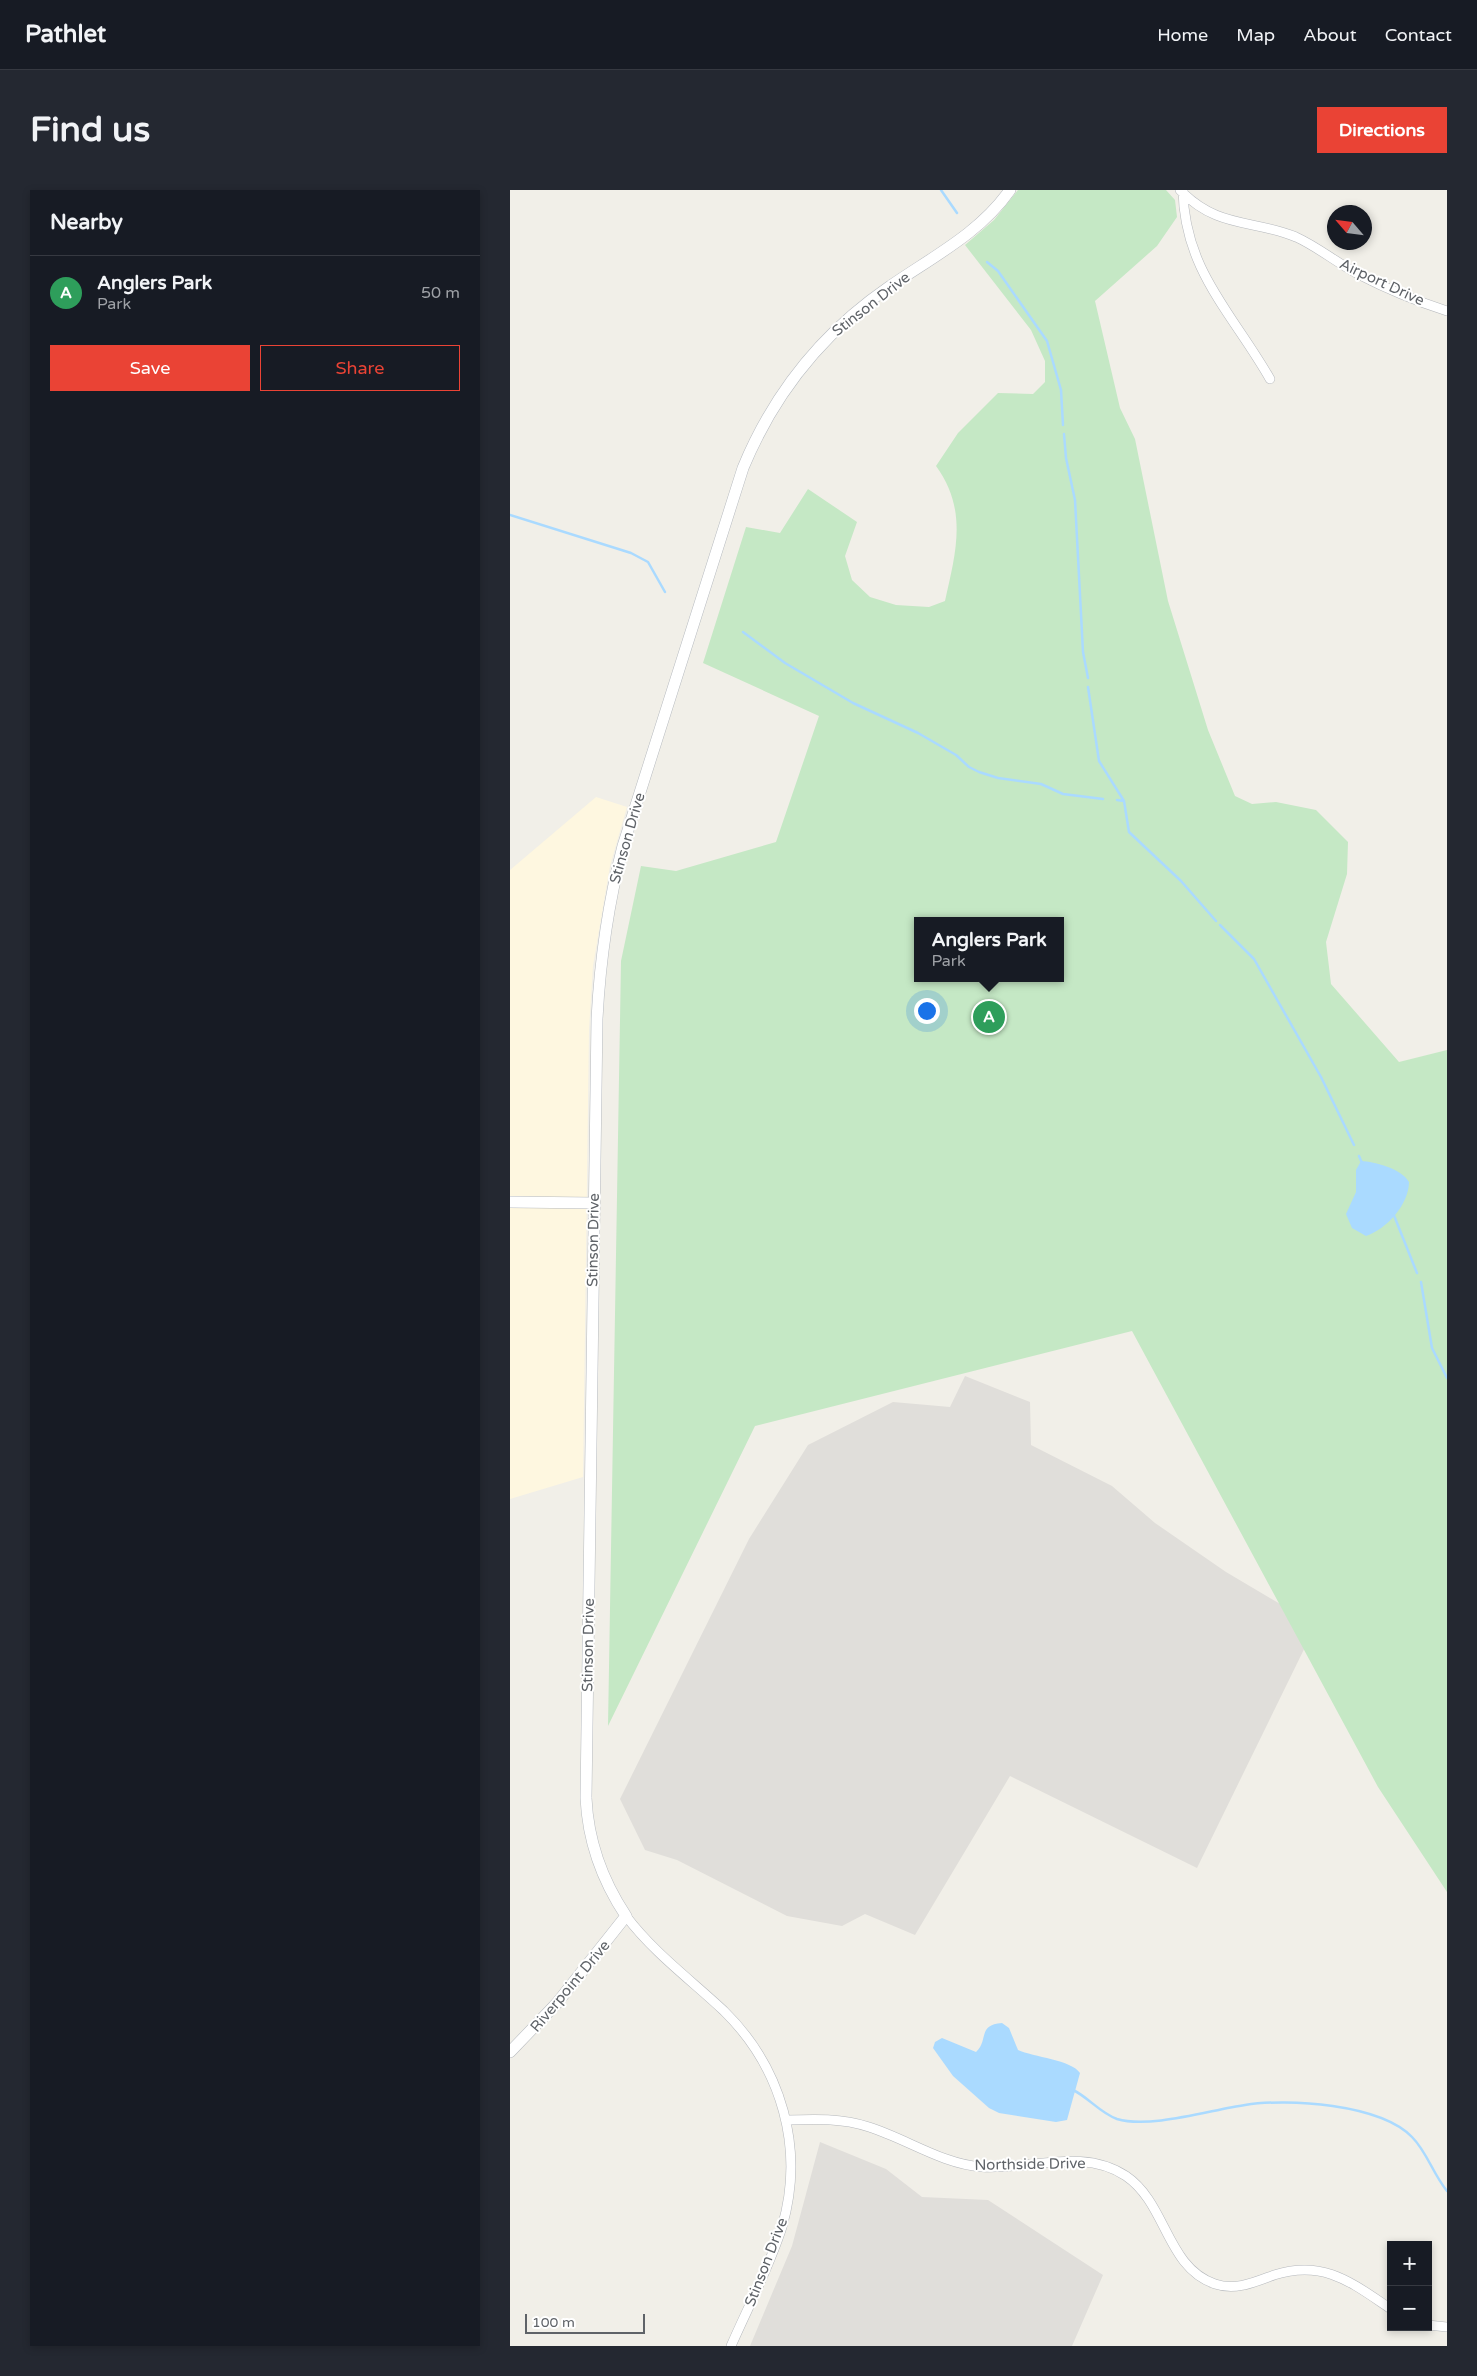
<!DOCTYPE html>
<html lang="en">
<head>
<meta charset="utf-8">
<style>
  body { margin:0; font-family:"Varela Round",sans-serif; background:#242831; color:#f1f3f6 }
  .controls { position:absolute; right:15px; bottom:15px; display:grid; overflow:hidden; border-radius:0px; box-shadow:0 2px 8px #0003 }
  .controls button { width:45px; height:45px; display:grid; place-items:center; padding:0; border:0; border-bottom:1px solid #363941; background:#171b24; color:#f1f3f6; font:25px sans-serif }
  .compass { position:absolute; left:817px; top:15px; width:45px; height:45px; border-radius:50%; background:#171b24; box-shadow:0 2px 8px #0003; rotate:298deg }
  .scale { position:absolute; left:15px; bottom:12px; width:120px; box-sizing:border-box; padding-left:5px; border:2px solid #5f6368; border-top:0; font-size:14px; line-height:18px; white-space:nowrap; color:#5f6368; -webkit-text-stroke:4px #fff; paint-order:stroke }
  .you { position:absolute; left:416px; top:820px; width:18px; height:18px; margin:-12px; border:4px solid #fff; border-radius:50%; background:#1a73e8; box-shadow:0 0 0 8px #1a73e833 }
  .badge { display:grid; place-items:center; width:32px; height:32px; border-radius:50%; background:#ea4335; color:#fff; font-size:16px; font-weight:700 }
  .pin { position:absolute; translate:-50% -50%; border:2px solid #fff; box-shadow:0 1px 5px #0006 }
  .popup { position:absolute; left:404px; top:727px; width:150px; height:65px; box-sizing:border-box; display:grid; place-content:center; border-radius:0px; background:#171b24; filter:drop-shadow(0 1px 4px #0005); font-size:16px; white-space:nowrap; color:#9ea1a6 }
  .popup b { font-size:19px; color:#f1f3f6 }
  .popup::after { content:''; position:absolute; left:50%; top:100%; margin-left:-10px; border:10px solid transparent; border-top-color:#171b24 }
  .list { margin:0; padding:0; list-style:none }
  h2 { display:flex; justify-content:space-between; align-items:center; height:65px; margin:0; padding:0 20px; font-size:21px }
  h2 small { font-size:16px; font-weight:400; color:#9ea1a6 }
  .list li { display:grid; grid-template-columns:32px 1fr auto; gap:15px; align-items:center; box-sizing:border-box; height:75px; padding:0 20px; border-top:1px solid #363941 }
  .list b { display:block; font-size:19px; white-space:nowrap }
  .list p { margin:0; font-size:16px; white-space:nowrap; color:#9ea1a6 }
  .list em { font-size:16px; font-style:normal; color:#9ea1a6 }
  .actions { display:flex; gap:10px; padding:15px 20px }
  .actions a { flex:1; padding:11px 0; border:1px solid #ea4335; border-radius:0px; text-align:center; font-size:18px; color:#ea4335 }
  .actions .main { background:#ea4335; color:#fff }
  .map { position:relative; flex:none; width:937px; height:2156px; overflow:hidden; border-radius:0px }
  header { display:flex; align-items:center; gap:30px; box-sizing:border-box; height:70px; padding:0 25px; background:#171b24; border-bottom:1px solid #363941 }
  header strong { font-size:24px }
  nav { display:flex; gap:28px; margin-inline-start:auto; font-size:18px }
  .intro { display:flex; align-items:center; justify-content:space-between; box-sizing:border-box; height:120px; padding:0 30px }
  h1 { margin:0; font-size:35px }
  .button { padding:12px 22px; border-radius:0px; background:#ea4335; color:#fff; font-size:18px; font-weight:700 }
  main { display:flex; gap:30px; padding:0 30px }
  aside { flex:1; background:#171b24; border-radius:0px; box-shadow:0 2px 8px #0003 }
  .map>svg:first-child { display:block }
  .commercial { fill:#fef7e0 }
  .industrial { fill:#e0deda }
  .green { fill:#c5e8c5; fill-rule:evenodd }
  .water { fill:#aadaff }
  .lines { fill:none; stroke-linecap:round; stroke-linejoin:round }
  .stream { stroke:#aadaff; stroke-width:2.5 }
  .street-casing { stroke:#b5b8bc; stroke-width:10 }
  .secondary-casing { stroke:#b6babf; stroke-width:12 }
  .street { stroke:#fff; stroke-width:9 }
  .secondary { stroke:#fff; stroke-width:11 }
  .labels { text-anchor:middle; stroke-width:4; stroke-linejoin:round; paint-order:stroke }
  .street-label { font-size:15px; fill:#5f6368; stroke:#fff }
</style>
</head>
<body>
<header>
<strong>Pathlet</strong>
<nav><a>Home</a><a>Map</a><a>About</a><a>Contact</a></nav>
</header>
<div class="intro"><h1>Find us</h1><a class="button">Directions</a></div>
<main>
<aside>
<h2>Nearby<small></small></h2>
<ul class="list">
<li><span class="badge" style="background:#2e9e5b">A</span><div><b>Anglers Park</b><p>Park</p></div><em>50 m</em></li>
</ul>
<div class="actions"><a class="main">Save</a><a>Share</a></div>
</aside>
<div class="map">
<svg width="937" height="2156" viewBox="0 0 937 2156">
  <rect width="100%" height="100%" fill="#f1efe8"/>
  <path class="commercial" d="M 86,607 L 117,617 L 100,676 L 83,776 L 79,840 L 73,1287 L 0,1309 L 0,680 Z"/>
  <path class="industrial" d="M 455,1186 L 520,1212 L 521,1255 L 602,1296 L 645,1333 L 716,1382 L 782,1421 L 801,1445 L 687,1678 L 500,1586 L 405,1745 L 355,1724 L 332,1736 L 277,1726 L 167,1670 L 135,1660 L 110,1609 L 239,1349 L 298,1255 L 383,1212 L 440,1217 Z
    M 310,1952 L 376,1979 L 412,2007 L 478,2010 L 593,2085 L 562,2156 L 240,2156 L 282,2056 Z"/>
  <path class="green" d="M 508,0 L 656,0 L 665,10 L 667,27 L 647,56 L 585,111 L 610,218 L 625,249 L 658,411 L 698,540 L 725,606 L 742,614 L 766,612 L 806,620 L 838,652 L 837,684 L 816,752 L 821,794 L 889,872 L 937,860 L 937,1702 L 868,1597 L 622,1141 L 245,1236 L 98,1536 L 111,771 L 131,676 L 166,681 L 266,652 L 309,526 L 193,473 L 236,337 L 270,343 L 298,299 L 347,332 L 335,366 L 342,390 L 360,407 L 386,415 L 419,417 L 435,411 C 446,362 458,320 426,276 L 448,243 L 488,203 L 523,204 L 535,192 L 535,171 L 521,140 L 455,55 L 484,30 ZM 408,731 L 550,731 L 550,788 L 408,788 Z"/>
  <path class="water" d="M 851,971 C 865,972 891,978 899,992 C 899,1014 877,1039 856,1046 L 842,1038 L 836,1024 L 846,1002 L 846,980 Z
    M 492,1833 L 499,1838 L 508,1860 C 523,1867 562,1870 570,1883 L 557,1930 L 546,1932 L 489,1923 L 479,1918 L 443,1886 L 423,1858 L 425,1852 L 432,1848 L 466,1862 C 479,1850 467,1835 492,1833 Z"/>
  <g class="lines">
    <path class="stream" d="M 431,0 L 447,23
      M 477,72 L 488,81 L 537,151 L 551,200 L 553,235
      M 554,244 L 556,268 L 565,310 L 573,462 L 578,488
      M 0,325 L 121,363 L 138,372 L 155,402
      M 233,442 L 275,473 L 343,513 L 408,543 L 446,565 L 459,577 L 469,582 L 488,588 L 531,594 L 553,604 L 593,609
      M 578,497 L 589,571 L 614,611 L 619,642 L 671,691 L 706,731
      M 607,610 L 614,611
      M 710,735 L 744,769 L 811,887 L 844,955
      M 849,966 L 852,973
      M 883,1023 L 907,1083
      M 911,1092 L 922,1158 L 937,1188
      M 563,1900 C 578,1907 590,1923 607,1929 C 640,1939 700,1920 735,1915 C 778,1908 870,1914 902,1947 C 917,1962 923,1984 937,2001"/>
    <g class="street-casing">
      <path id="street" d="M 670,0 C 708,39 742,29 786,47 C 808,57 827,73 848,84 C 877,99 906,111 937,121
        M 673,0 C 674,80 723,124 760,189
        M 116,1726 C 143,1762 181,1790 214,1821 C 272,1878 295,1959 272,2037 C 259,2078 238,2117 221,2156
        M 277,1930 C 304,1929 332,1928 359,1937 C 397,1949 432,1974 472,1977 C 520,1980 573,1957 616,1986 C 657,2014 656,2077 705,2094 C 726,2101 745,2092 764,2085 C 814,2069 842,2093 881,2119
        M 918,2135 L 937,2137"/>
    </g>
    <g class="secondary-casing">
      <path id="secondary" d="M 0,1012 L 84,1013
        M 0,1862 L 47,1813 L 116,1726 C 92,1690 78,1651 76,1608 L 87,829 C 90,770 98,714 113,656 L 233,278 C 264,203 312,143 379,97 C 422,67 469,44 500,0"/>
    </g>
    <use href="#street" class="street"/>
    <use href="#secondary" class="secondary"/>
  </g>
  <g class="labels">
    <g class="street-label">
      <text transform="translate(872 92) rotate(25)" y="5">Airport Drive</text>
      <text transform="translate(361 114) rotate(-38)" y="5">Stinson Drive</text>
      <text transform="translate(117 648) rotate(-74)" y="5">Stinson Drive</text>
      <text transform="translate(83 1050) rotate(-89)" y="5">Stinson Drive</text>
      <text transform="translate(78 1455) rotate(-89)" y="5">Stinson Drive</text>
      <text transform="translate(60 1796) rotate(-50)" y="5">Riverpoint Drive</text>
      <text transform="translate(520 1974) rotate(-1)" y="5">Northside Drive</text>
      <text transform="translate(256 2072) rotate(-69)" y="5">Stinson Drive</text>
    </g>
  </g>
</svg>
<div class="controls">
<button>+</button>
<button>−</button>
</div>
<svg class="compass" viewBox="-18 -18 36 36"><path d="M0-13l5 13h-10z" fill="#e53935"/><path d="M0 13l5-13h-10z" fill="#9ea1a6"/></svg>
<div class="scale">100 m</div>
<div class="you"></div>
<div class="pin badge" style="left:479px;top:827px;background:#2e9e5b">A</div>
<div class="popup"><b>Anglers Park</b>Park</div>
</div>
</main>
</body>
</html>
